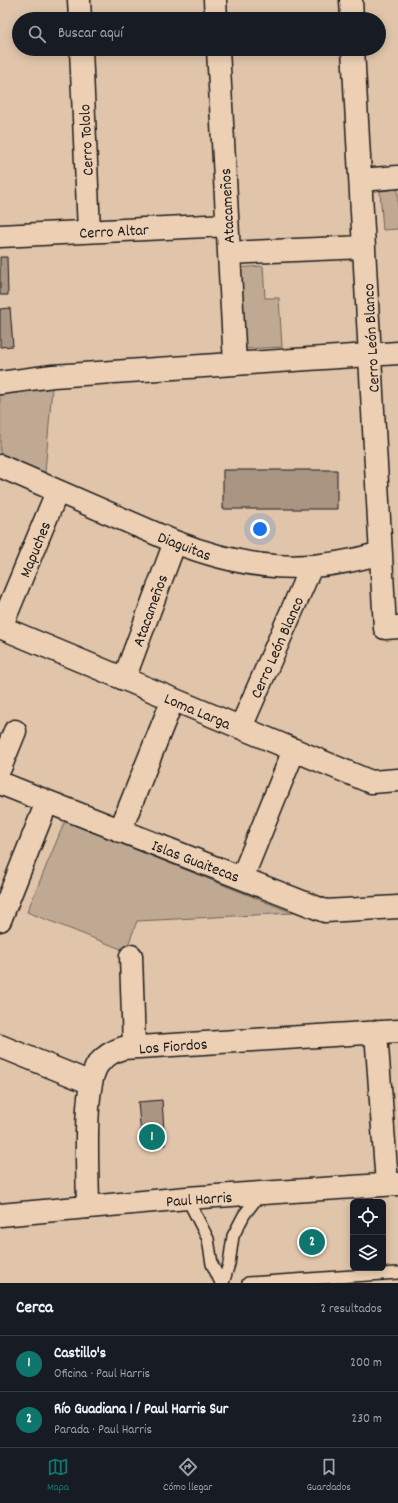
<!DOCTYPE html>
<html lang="es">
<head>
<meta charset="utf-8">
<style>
  body { margin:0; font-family:Dekko,sans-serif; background:#20242c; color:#f1f3f6 }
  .controls { position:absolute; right:12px; bottom:12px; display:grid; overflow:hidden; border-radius:6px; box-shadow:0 2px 10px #0003 }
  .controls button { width:36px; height:36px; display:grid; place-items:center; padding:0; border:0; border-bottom:1px solid #363941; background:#171b24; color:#f1f3f6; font:20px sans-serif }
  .you { position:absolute; left:260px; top:529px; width:14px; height:14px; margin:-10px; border:3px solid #fff; border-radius:50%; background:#1a73e8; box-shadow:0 0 0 6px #1a73e833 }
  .badge { display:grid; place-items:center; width:26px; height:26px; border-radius:50%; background:#0f766e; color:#fff; font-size:13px; font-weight:700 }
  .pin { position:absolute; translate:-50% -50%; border:2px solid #fff; box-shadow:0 1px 4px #0006 }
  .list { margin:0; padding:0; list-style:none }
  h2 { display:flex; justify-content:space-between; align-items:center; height:52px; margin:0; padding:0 16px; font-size:17px }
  h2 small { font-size:13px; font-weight:400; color:#9ea1a6 }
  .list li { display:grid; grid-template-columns:26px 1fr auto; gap:12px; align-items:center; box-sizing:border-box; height:56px; padding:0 16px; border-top:1px solid #363941 }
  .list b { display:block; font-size:15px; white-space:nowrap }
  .list p { margin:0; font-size:13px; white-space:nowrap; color:#9ea1a6 }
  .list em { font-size:13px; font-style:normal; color:#9ea1a6 }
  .icon { flex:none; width:22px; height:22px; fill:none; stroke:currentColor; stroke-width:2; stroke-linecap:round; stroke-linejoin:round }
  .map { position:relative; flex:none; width:398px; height:1283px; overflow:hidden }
  .search { position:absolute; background:#171b24; box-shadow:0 2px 10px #0003; left:12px; right:12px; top:12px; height:44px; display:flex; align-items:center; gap:10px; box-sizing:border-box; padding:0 14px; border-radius:22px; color:#9ea1a6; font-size:15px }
  .sheet { height:164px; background:#171b24 }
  nav { display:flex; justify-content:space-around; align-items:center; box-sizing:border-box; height:56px; border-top:1px solid #363941; background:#171b24; font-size:11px; color:#9ea1a6 }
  nav a { display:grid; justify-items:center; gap:2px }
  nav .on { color:#0f766e }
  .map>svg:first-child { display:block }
  .green { fill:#c0a993; stroke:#6e6258 }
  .building { fill:#aa9583; stroke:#1c1c1c }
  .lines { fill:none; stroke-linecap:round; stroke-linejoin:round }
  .service-casing { stroke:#1c1c1c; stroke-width:14 }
  .minor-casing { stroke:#1c1c1c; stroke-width:25 }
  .tertiary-casing { stroke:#1c1c1c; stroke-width:25 }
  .service { stroke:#edd0b4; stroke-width:11 }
  .minor { stroke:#edd0b4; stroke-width:22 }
  .tertiary { stroke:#edd0b4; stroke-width:22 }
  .labels { text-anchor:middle; stroke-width:3; stroke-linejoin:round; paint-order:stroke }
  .street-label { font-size:16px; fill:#1c1c1c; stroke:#edd0b4 }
</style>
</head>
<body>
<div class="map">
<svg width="398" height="1283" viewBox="0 0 398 1283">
  <rect width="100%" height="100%" fill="#e0c5ab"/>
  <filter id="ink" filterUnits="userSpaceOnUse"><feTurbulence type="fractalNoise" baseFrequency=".025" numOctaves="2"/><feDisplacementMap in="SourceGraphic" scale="8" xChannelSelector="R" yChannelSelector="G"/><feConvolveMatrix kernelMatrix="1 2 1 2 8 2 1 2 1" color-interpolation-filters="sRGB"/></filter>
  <g filter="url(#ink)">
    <path class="green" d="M 398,189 L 398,229 L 383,230 L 380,191 Z
      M 263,266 L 265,298 L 279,298 L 282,347 L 242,349 L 237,268 Z
      M 52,388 L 45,473 L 0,453 L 0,395 Z
      M 65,821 L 293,913 L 137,921 L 126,951 L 27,912 Z"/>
    <path class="building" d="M 0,257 L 7,257 L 8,295 L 0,295 Z
      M 10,308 L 13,346 L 0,347 L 0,309 Z
      M 223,470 L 337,470 L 337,509 L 223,509 Z
      M 162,1100 L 165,1145 L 142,1147 L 138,1102 Z"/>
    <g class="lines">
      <g class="service-casing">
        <path id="service" d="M 187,1198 L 208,1239 L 212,1264 L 221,1283
          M 223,1283 L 229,1264 L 233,1236 L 244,1215 L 260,1194
          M 248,1283 L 398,1273"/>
      </g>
      <g class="minor-casing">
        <path id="minor" d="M 79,0 L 80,19
          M 215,0 L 216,19
          M 351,0 L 352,19
          M 81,49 L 89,231
          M 218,49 L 235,364
          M 353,49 L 385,628 L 398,627
          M 361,180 L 398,177
          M 0,236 L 227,225
          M 229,253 L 364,247
          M 0,383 L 53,376 L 398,353
          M 0,466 L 175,542 C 248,570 306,575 381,553
          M 0,627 L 371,782 L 398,780
          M 1,627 L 57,492
          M 124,679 L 175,542
          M 241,727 L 311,567
          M 0,768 L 15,731
          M 0,783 L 325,911 L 398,907
          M 120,831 L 173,699
          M 242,878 L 294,750
          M 0,920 L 47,802
          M 131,956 L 134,1047
          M 376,1032 L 387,1184
          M 0,1046 L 91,1083
          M 88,1207 C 88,1176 82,1087 98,1064 C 105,1056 113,1051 123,1048 L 398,1031"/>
      </g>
      <g class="tertiary-casing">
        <path id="tertiary" d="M 0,1215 L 187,1198 L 398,1184"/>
      </g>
      <use href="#service" class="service"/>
      <use href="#minor" class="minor"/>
      <use href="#tertiary" class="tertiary"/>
    </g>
  </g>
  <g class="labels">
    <g class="street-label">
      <text transform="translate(85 140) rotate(-93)" y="6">Cerro Tololo</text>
      <text transform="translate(226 206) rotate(-93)" y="6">Atacameños</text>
      <text transform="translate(114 230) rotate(-3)" y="6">Cerro Altar</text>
      <text transform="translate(370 338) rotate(-93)" y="6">Cerro León Blanco</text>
      <text transform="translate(185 545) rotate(21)" y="6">Diaguitas</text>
      <text transform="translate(34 549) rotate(-68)" y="6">Mapuches</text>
      <text transform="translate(149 610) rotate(-70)" y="6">Atacameños</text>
      <text transform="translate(276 647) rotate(-66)" y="6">Cerro León Blanco</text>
      <text transform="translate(198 710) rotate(23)" y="6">Loma Larga</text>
      <text transform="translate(196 860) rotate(21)" y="6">Islas Guaitecas</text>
      <text transform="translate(173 1045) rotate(-4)" y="6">Los Fiordos</text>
      <text transform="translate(199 1198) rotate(-4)" y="6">Paul Harris</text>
    </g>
  </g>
</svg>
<div class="controls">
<button><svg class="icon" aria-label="locate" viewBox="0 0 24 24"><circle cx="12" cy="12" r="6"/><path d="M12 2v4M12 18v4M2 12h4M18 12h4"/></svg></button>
<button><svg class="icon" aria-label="layers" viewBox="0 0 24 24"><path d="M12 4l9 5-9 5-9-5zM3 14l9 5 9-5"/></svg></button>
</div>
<div class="you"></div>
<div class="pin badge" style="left:152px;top:1137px">1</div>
<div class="pin badge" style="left:312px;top:1242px">2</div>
<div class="search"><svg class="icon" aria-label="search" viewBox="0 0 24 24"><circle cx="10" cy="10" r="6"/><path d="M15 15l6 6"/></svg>Buscar aquí</div>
</div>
<section class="sheet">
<h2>Cerca<small>2 resultados</small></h2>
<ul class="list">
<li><span class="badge">1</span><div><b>Castillo's</b><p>Oficina · Paul Harris</p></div><em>200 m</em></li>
<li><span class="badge">2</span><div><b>Río Guadiana 1 / Paul Harris Sur</b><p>Parada · Paul Harris</p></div><em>230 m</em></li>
</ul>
</section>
<nav>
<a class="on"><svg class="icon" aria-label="map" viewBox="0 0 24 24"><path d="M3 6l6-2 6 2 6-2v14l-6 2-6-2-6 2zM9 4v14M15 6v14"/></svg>Mapa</a>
<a><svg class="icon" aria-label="directions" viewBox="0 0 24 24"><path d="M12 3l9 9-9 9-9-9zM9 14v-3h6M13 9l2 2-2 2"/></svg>Cómo llegar</a>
<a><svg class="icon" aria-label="saved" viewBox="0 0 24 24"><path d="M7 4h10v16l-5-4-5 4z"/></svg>Guardados</a>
</nav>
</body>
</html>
